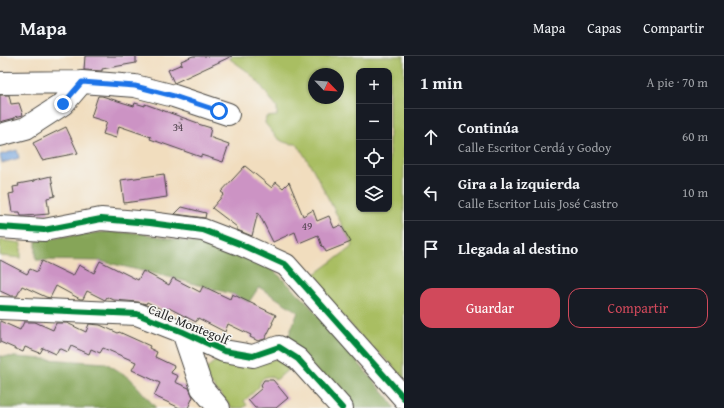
<!DOCTYPE html>
<html lang="es">
<head>
<meta charset="utf-8">
<style>
  body { margin:0; font-family:"Gentium Book Plus",serif; background:#20242c; color:#f1f3f6 }
  .controls { position:absolute; right:12px; top:12px; display:grid; overflow:hidden; border-radius:8px; box-shadow:0 1px 3px #0004 }
  .controls button { width:36px; height:36px; display:grid; place-items:center; padding:0; border:0; border-bottom:1px solid #363941; background:#171b24; color:#f1f3f6; font:20px sans-serif }
  .compass { position:absolute; left:308px; top:12px; width:36px; height:36px; border-radius:50%; background:#171b24; box-shadow:0 1px 3px #0004; rotate:115deg }
  .stop { position:absolute; width:12px; height:12px; margin:-9px; border:3px solid #1a73e8; border-radius:50%; background:#fff }
  .stop.end { background:#1a73e8; border-color:#fff; box-shadow:0 1px 4px #0008 }
  .list { margin:0; padding:0; list-style:none }
  h2 { display:flex; justify-content:space-between; align-items:center; height:52px; margin:0; padding:0 16px; font-size:17px }
  h2 small { font-size:13px; font-weight:400; color:#9ea1a6 }
  .list li { display:grid; grid-template-columns:26px 1fr auto; gap:12px; align-items:center; box-sizing:border-box; height:56px; padding:0 16px; border-top:1px solid #363941 }
  .list b { display:block; font-size:15px; white-space:nowrap }
  .list p { margin:0; font-size:13px; white-space:nowrap; color:#9ea1a6 }
  .list em { font-size:13px; font-style:normal; color:#9ea1a6 }
  .actions { display:flex; gap:8px; padding:12px 16px }
  .actions a { flex:1; padding:9px 0; border:1px solid #d1495b; border-radius:12px; text-align:center; font-size:14px; color:#d1495b }
  .actions .main { background:#d1495b; color:#fff }
  .icon { flex:none; width:22px; height:22px; fill:none; stroke:currentColor; stroke-width:2; stroke-linecap:round; stroke-linejoin:round }
  .map { position:relative; flex:none; width:404px; height:352px; overflow:hidden }
  header { display:flex; align-items:center; gap:24px; box-sizing:border-box; height:56px; padding:0 20px; background:#171b24; border-bottom:1px solid #363941 }
  header strong { font-size:19px }
  nav { display:flex; gap:22px; margin-inline-start:auto; font-size:14px }
  main { display:flex }
  aside { flex:1; background:#171b24 }
  .map>svg:first-child { display:block }
  .green { fill:#a9be62; stroke:#6a7446; fill-rule:evenodd }
  .forest { fill:#86a558; stroke:#586842 }
  .water { fill:#73a3dd; stroke:#4f6784 }
  .building { fill:#cc93c4 }
  .lines { fill:none; stroke-linecap:round; stroke-linejoin:round }
  .minor-casing { stroke:#494641; stroke-width:24 }
  .path { stroke:#494641; stroke-width:2.5; stroke-dasharray:1 3; stroke-linecap:butt }
  .minor { stroke:#fff; stroke-width:22 }
  .cycleway-casing { stroke:#f6f6f2; stroke-width:8 }
  .cycleway { stroke:#00873e; stroke-width:6 }
  .route { stroke:#1a73e8; stroke-width:5 }
  .labels { text-anchor:middle; stroke-width:3; stroke-linejoin:round; paint-order:stroke }
  .number-label { font-size:11px; fill:#534551 }
  .street-label { font-size:13px; fill:#2b2b2b; stroke:#f6f6f2 }
</style>
</head>
<body>
<header>
<strong>Mapa</strong>
<nav><a>Mapa</a><a>Capas</a><a>Compartir</a></nav>
</header>
<main>
<div class="map">
<svg width="404" height="352" viewBox="0 0 404 352">
  <rect width="100%" height="100%" fill="#f6f6f2"/>
  <filter id="ink" filterUnits="userSpaceOnUse"><feTurbulence type="fractalNoise" baseFrequency=".025" numOctaves="2"/><feDisplacementMap in="SourceGraphic" scale="8" xChannelSelector="R" yChannelSelector="G"/><feConvolveMatrix kernelMatrix="1 2 1 2 8 2 1 2 1" color-interpolation-filters="sRGB"/></filter>
  <filter id="wash" filterUnits="userSpaceOnUse"><feTurbulence type="fractalNoise" baseFrequency=".012" numOctaves="4" result="noise"/><feDisplacementMap in="SourceGraphic" scale="16" xChannelSelector="R" yChannelSelector="G"/><feGaussianBlur stdDeviation="0.9" result="paint"/><feColorMatrix in="noise" values="0 0 0 0 0 0 0 0 0 0 0 0 0 0 0 0 0 1.4 0 .05"/><feComposite in="paint" operator="in"/></filter>
  <g filter="url(#wash)">
    <rect width="100%" height="100%" fill="#f1ddbe"/>
    <path class="green" d="M 231,0 L 404,0 L 404,323 L 389,306 L 363,283 L 310,222 L 353,190 L 313,113 L 297,88 C 278,88 276,80 265,67 L 266,61 L 277,60 L 277,52 L 259,27 L 247,15 L 230,3 ZM 359,15 L 389,15 L 389,153 L 359,153 ZM 314,18 L 338,18 L 338,42 L 314,42 Z
      M 0,184 L 21,187 L 21,202 L 0,200 Z
      M 275,303 C 283,303 286,307 290,312 L 276,324 C 269,317 260,321 259,331 L 244,345 L 247,349 L 243,352 L 232,352 L 208,324 L 206,317 L 207,312 L 214,306 L 219,305 L 248,310 Z"/>
    <path class="forest" d="M 105,176 L 140,177 L 222,192 L 273,214 L 304,243 L 384,337 L 395,352 L 355,352 L 323,322 L 287,284 L 298,256 L 259,231 L 249,246 L 232,238 L 173,222 L 100,205 L 36,204 L 36,185 L 49,182 Z
      M 0,300 L 106,307 L 130,322 L 156,352 L 0,352 Z"/>
    <path class="water" d="M 17,94 L 19,102 L 2,107 L 0,99 Z"/>
    <g id="blocks">
      <path class="building" d="M 85,0 L 136,0 L 136,7 L 102,13 L 102,15 L 84,14 Z
        M 193,0 L 232,0 L 174,27 L 168,14 L 182,8 L 181,5 Z
        M 0,39 L 9,39 L 11,48 L 19,47 L 23,59 L 15,61 L 15,62 L 0,66 Z
        M 98,40 L 102,40 L 134,50 L 135,47 L 145,50 L 145,48 L 198,67 L 198,68 L 211,72 L 209,81 L 229,88 L 223,106 L 201,99 L 201,101 L 150,83 L 151,81 L 119,70 L 116,82 L 103,78 L 107,66 L 91,61 Z
        M 66,71 L 78,97 L 42,104 L 33,87 Z
        M 245,110 L 272,132 L 276,126 L 283,132 L 289,126 L 303,160 L 313,154 L 317,165 L 329,160 L 334,172 L 341,169 L 351,186 L 326,196 L 323,190 L 322,191 L 318,179 L 299,187 L 295,176 L 273,186 L 258,156 L 252,180 L 237,174 L 237,171 L 212,152 L 224,138 L 221,136 Z
        M 164,118 L 167,141 L 124,147 L 121,124 Z
        M 51,120 L 55,140 L 47,142 L 49,158 L 25,160 L 21,160 L 20,156 L 12,156 L 9,138 L 14,137 L 13,131 L 19,130 L 18,128 L 34,125 L 34,124 Z
        M 182,151 L 206,157 L 205,162 L 175,158 Z
        M 0,204 L 27,218 L 30,213 L 37,216 L 42,205 L 73,220 L 79,209 L 94,217 L 100,205 L 138,224 L 143,215 L 169,229 L 173,222 L 200,236 L 203,230 L 230,243 L 232,238 L 276,259 L 272,267 L 273,267 L 265,283 L 258,285 L 250,281 L 251,279 L 228,268 L 225,276 L 198,262 L 196,266 L 169,252 L 167,256 L 147,246 L 146,248 L 138,246 L 114,244 L 107,241 L 105,244 L 87,235 L 83,243 L 80,243 L 56,230 L 50,242 L 46,241 L 22,230 L 17,240 L 11,240 L 0,235 Z
        M 0,265 L 20,274 L 24,266 L 35,266 L 53,274 L 56,267 L 67,267 L 86,276 L 89,268 L 100,269 L 118,277 L 119,276 L 150,290 L 149,292 L 157,296 L 155,301 L 174,310 L 171,317 L 178,320 L 175,326 L 189,332 L 193,341 L 188,352 L 180,352 L 154,340 L 160,327 L 132,314 L 136,306 L 103,292 L 100,297 L 91,293 L 89,298 L 71,290 L 68,296 L 59,292 L 56,298 L 43,292 L 40,297 L 25,291 L 23,296 L 0,286 Z
        M 264,324 L 273,324 L 288,342 L 276,352 L 255,352 L 248,344 L 262,332 L 261,329 Z"/>
    </g>
  </g>
  <g filter="url(#ink)">
    <use href="#blocks" fill-opacity="0" stroke="#494641" stroke-width="1"/>
    <g class="lines">
      <g class="minor-casing">
        <path id="minor" d="M 0,27 L 82,26 L 135,30 L 174,40 L 228,58
          M 0,79 L 26,72 L 63,48 L 82,26
          M 0,171 L 44,174 L 101,163 L 150,167 L 203,174 L 242,189 L 286,209 L 404,342
          M 0,252 L 137,258 L 183,276 L 224,295 L 253,300 L 279,291 L 298,303 L 342,352
          M 183,276 L 202,332 L 219,352"/>
      </g>
      <path class="path" d="M 178,71 L 182,62"/>
      <use href="#minor" class="minor"/>
      <g class="cycleway-casing">
        <path id="cycleway" d="M 0,171 L 44,174 L 101,163 L 150,167 L 203,174 L 242,189 L 286,209 L 404,342
          M 0,252 L 137,258 L 183,276 L 224,295 L 253,300 L 279,291 L 298,303 L 342,352"/>
      </g>
      <use href="#cycleway" class="cycleway"/>
    </g>
  </g>
  <g class="lines" filter="url(#ink)">
    <path class="route" d="M 63,48 L 82,26 L 135,30 L 174,40 L 219,55"/>
  </g>
  <g class="labels">
    <g class="number-label">
      <text x="178" y="75">34</text>
      <text x="307" y="174">49</text>
    </g>
    <g class="street-label">
      <text transform="translate(189 268) rotate(22)" y="5">Calle Montegolf</text>
    </g>
  </g>
</svg>
<div class="controls">
<button>+</button>
<button>−</button>
<button><svg class="icon" aria-label="locate" viewBox="0 0 24 24"><circle cx="12" cy="12" r="6"/><path d="M12 2v4M12 18v4M2 12h4M18 12h4"/></svg></button>
<button><svg class="icon" aria-label="layers" viewBox="0 0 24 24"><path d="M12 4l9 5-9 5-9-5zM3 14l9 5 9-5"/></svg></button>
</div>
<svg class="compass" viewBox="-18 -18 36 36"><path d="M0-13l5 13h-10z" fill="#e53935"/><path d="M0 13l5-13h-10z" fill="#9ea1a6"/></svg>
<div class="stop" style="left:219px;top:55px"></div>
<div class="stop end" style="left:63px;top:48px"></div>
</div>
<aside>
<h2>1 min<small>A pie · 70 m</small></h2>
<ul class="list">
<li><svg class="icon" aria-label="ahead" viewBox="0 0 24 24"><path d="M12 20V5M6 11l6-6 6 6"/></svg><div><b>Continúa</b><p>Calle Escritor Cerdá y Godoy</p></div><em>60 m</em></li>
<li><svg class="icon" aria-label="left" viewBox="0 0 24 24"><path d="M17 20v-9H6M10 6l-5 5 5 5"/></svg><div><b>Gira a la izquierda</b><p>Calle Escritor Luis José Castro</p></div><em>10 m</em></li>
<li><svg class="icon" aria-label="arrive" viewBox="0 0 24 24"><path d="M6 21V4h12l-3 4 3 4H6"/></svg><div><b>Llegada al destino</b></div></li>
</ul>
<div class="actions"><a class="main">Guardar</a><a>Compartir</a></div>
</aside>
</main>
</body>
</html>
